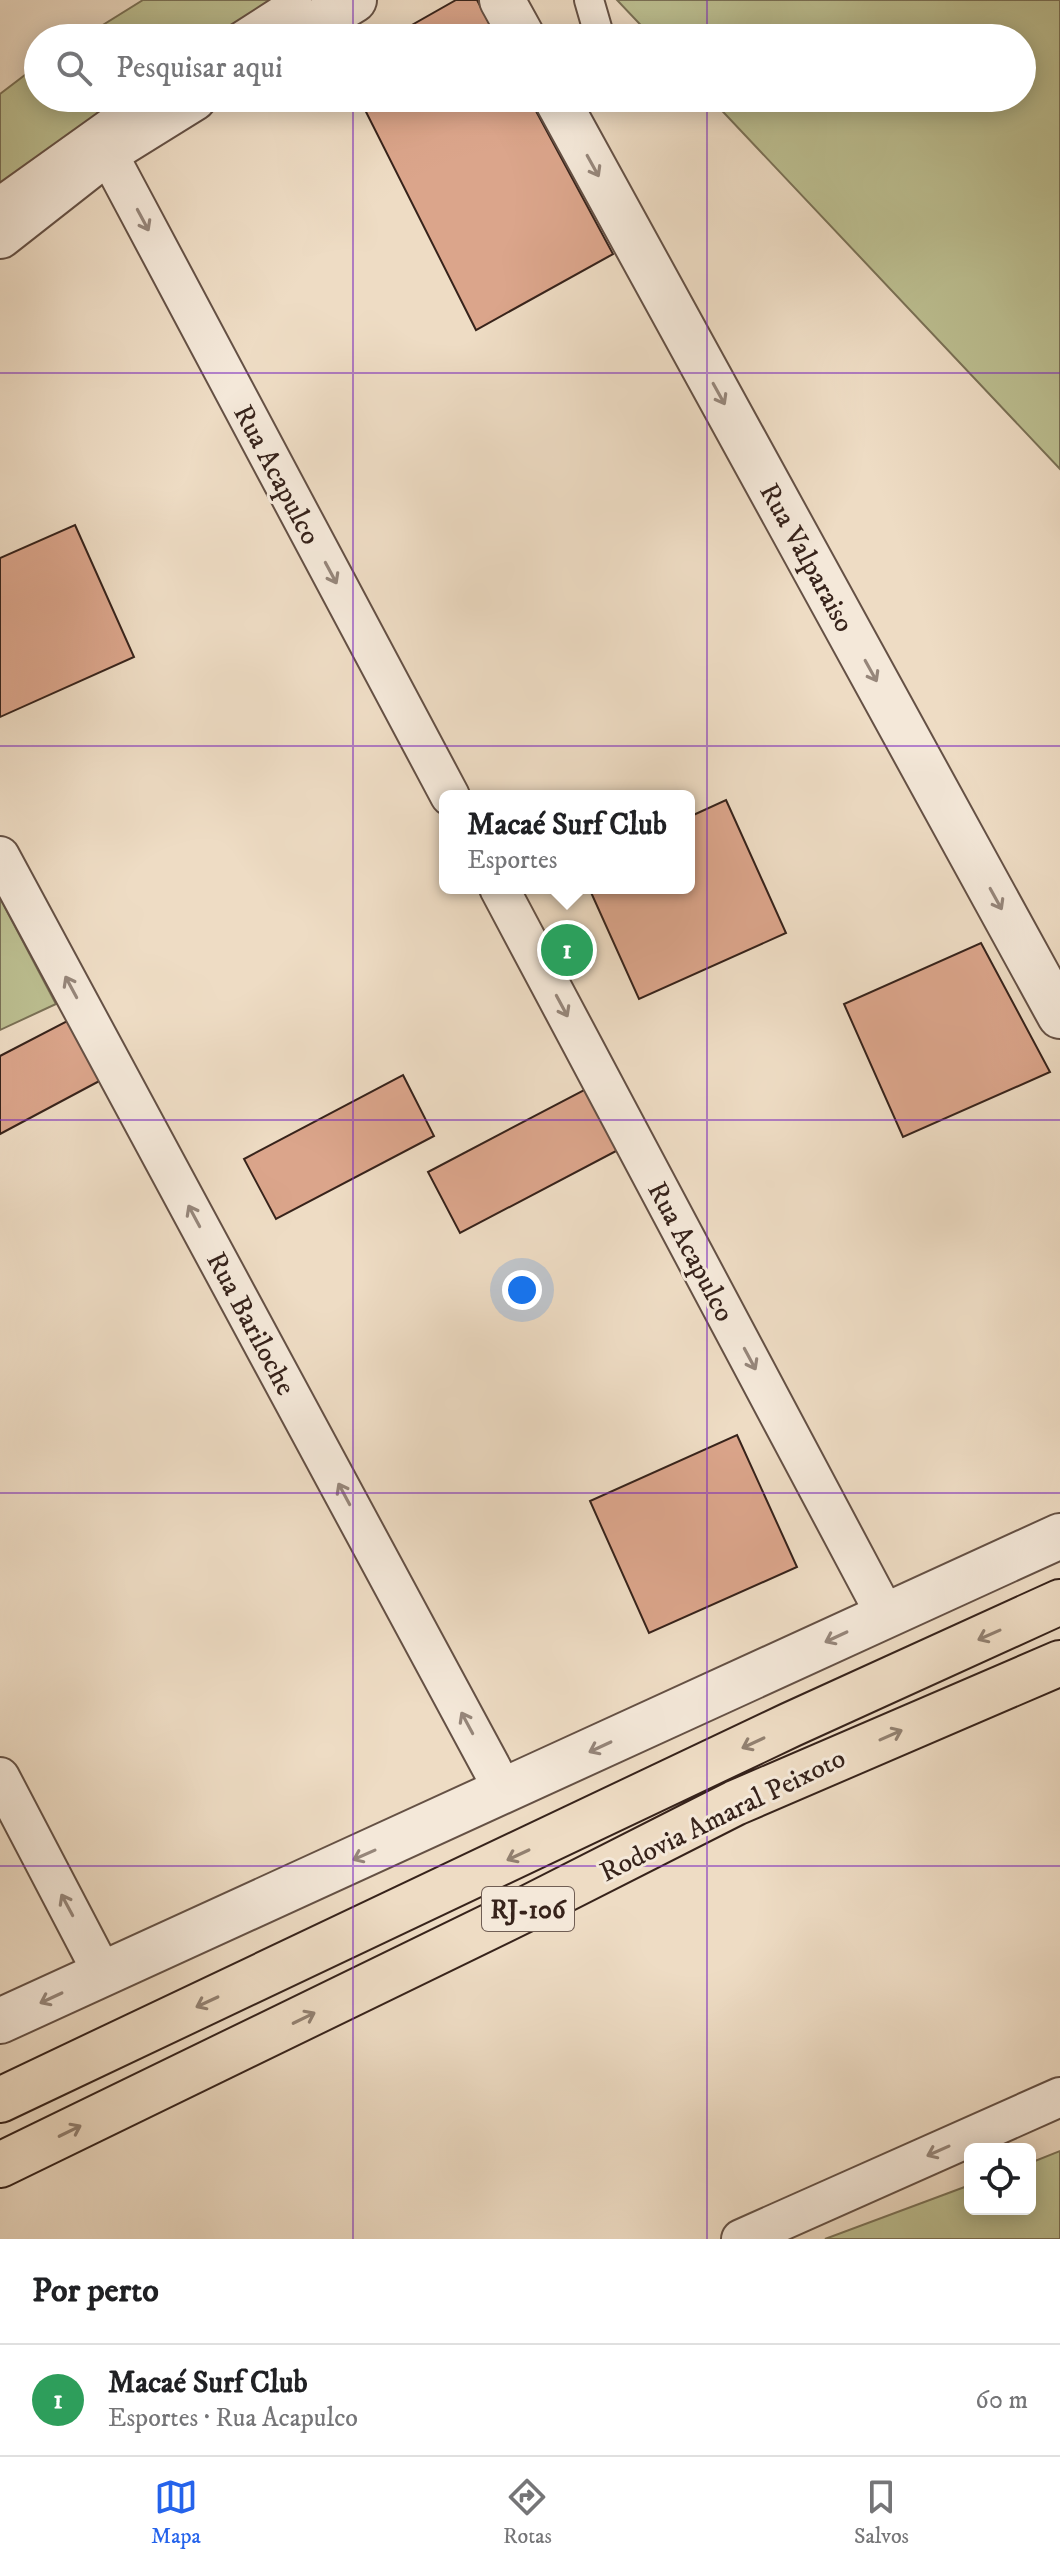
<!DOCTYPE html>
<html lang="pt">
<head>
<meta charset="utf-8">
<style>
  body { margin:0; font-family:"IM FELL DW Pica",serif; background:#f6f6f6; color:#202124 }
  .controls { position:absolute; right:24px; bottom:24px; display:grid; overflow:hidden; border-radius:12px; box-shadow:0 4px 20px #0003 }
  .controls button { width:72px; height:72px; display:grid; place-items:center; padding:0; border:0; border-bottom:2px solid #e0e0e0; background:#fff; color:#202124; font:40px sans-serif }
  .you { position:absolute; left:522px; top:1290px; width:28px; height:28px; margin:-20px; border:6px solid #fff; border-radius:50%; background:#1a73e8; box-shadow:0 0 0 12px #1a73e833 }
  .badge { display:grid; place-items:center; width:52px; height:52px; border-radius:50%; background:#2563eb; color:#fff; font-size:26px; font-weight:700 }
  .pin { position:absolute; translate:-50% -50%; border:4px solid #fff; box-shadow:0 2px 8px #0006 }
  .popup { position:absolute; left:439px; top:790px; width:256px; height:104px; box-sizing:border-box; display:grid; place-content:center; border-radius:12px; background:#fff; filter:drop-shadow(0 2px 6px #0005); font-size:26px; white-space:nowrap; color:#757577 }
  .popup b { font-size:30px; color:#202124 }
  .popup::after { content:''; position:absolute; left:50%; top:100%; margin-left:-16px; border:16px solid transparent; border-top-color:#fff }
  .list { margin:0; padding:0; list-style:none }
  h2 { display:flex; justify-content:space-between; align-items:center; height:104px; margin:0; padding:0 32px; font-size:34px }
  h2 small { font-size:26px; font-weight:400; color:#757577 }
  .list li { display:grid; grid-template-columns:52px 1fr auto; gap:24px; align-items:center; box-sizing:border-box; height:112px; padding:0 32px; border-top:2px solid #e0e0e0 }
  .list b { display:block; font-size:30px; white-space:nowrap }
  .list p { margin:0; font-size:26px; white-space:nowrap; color:#757577 }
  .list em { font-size:26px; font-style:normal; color:#757577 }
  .icon { flex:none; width:44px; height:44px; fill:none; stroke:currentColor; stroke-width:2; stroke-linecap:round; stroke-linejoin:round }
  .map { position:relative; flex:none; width:1060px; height:2239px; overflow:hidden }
  .search { position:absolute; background:#fff; box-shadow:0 4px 20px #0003; left:24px; right:24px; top:24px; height:88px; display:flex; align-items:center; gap:20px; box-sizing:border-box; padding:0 28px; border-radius:44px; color:#757577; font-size:30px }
  .sheet { height:216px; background:#fff }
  nav { display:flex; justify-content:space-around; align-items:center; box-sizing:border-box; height:112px; border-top:2px solid #e0e0e0; background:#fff; font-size:22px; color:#757577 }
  nav a { display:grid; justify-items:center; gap:4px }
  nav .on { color:#2563eb }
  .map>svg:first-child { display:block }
  .green { fill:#bcbf91; stroke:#7a7156; stroke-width:2 }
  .building { fill:#dba58b; stroke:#37231b; stroke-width:2 }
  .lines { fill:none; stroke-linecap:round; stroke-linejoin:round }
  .pedestrian-casing { stroke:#655145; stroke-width:32 }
  .minor-casing { stroke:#655145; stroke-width:42 }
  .tertiary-casing { stroke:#655145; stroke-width:48 }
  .trunk-casing { stroke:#37231b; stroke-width:48 }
  .pedestrian { stroke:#f4e8d9; stroke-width:28 }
  .minor { stroke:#f4e8d9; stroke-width:38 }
  .tertiary { stroke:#f4e8d9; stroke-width:44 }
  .trunk { stroke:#eedcc4; stroke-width:44 }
  .oneway { stroke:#96867a }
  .oneway2 { stroke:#928070 }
  .grid { fill:none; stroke:#7b2cbf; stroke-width:2; stroke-opacity:0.55 }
  .labels { text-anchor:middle; stroke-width:6; stroke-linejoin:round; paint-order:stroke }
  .shield { fill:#f4e8d9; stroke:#705e54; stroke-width:2 }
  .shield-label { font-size:26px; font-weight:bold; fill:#37231b }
  .street-label { font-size:28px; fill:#37231b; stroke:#f4e8d9 }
</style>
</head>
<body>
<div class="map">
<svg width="1060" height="2239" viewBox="0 0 1060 2239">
  <rect width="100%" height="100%" fill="#eedcc4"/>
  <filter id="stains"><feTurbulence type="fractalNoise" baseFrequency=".0025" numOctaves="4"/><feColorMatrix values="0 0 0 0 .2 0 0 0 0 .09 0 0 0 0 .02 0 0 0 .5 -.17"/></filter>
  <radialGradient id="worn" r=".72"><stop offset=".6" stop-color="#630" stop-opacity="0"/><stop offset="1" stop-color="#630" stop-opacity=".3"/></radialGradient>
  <path class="green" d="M 143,0 L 290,0 L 235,38 L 82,38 Z
    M 617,0 L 1060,0 L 1060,469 L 710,98 L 1022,98 L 1022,38 L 653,38 Z
    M 38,65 L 38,98 L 150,98 L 0,203 L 0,94 Z
    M 0,898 L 56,1004 L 0,1030 Z
    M 1060,2151 L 1060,2239 L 825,2239 L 970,2185 L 970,2209 L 1030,2209 L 1030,2163 Z"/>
  <path class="building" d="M 456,0 L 477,0 L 497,38 L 389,38 Z
    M 359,98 L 529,98 L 613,254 L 476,330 Z
    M 75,525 L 134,657 L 0,717 L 0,558 Z
    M 726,800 L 786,933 L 639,999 L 589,888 L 689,888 L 689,817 Z
    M 981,943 L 1050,1072 L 903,1137 L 844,1004 Z
    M 73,1018 L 105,1078 L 0,1134 L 0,1056 Z
    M 403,1075 L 434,1136 L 276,1219 L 244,1159 Z
    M 586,1089 L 618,1150 L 460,1233 L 428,1172 Z
    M 737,1435 L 797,1567 L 649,1633 L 590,1501 Z"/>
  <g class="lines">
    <g class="pedestrian-casing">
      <path id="pedestrian" d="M 589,0 L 600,38
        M 238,38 L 297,0
        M 0,201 L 144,98"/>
    </g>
    <g class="minor-casing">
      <path id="minor" d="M 107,152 L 450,796
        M 0,856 L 504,1791
        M 499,888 L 885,1614
        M 0,1777 L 103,1974
        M 741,2239 L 1060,2097"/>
    </g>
    <g class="tertiary-casing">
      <path id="tertiary" d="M 502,0 L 523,38
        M 292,38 L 354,0
        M 556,98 L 1060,1016
        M 0,236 L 107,152 L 194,98
        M 0,2021 L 1060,1536"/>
    </g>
    <g class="trunk-casing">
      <path id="trunk" d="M 0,2100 L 790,1725 L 1060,1602
        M 0,2165 L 530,1907 L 735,1803 L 1060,1663"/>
    </g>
    <use href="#pedestrian" class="pedestrian"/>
    <use href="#minor" class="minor"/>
    <use href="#tertiary" class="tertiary"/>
    <use href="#trunk" class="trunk"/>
  </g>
  <defs><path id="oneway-shaft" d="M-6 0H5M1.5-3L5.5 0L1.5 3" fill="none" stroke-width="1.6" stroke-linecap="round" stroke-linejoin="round" transform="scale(2)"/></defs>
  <g class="oneway">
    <use href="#oneway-shaft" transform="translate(593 166) rotate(61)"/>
    <use href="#oneway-shaft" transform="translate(143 220) rotate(62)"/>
    <use href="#oneway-shaft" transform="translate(719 394) rotate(61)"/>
    <use href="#oneway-shaft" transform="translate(331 573) rotate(62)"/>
    <use href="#oneway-shaft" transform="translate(871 671) rotate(61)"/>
    <use href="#oneway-shaft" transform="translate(996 899) rotate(61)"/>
    <use href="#oneway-shaft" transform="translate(71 987) rotate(-118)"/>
    <use href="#oneway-shaft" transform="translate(562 1006) rotate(62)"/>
    <use href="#oneway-shaft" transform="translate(194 1216) rotate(-118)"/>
    <use href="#oneway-shaft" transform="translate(750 1359) rotate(62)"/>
    <use href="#oneway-shaft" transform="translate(344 1494) rotate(-118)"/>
    <use href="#oneway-shaft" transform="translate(836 1637) rotate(155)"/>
    <use href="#oneway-shaft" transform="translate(467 1723) rotate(-118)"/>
    <use href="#oneway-shaft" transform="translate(600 1747) rotate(155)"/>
    <use href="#oneway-shaft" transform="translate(364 1855) rotate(156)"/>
    <use href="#oneway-shaft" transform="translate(67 1905) rotate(-118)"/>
    <use href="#oneway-shaft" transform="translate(51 1998) rotate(155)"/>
    <use href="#oneway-shaft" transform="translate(938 2151) rotate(156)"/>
  </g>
  <g class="oneway2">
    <use href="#oneway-shaft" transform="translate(989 1635) rotate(156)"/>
    <use href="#oneway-shaft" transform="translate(891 1735) rotate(-24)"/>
    <use href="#oneway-shaft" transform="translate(753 1743) rotate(155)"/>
    <use href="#oneway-shaft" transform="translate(518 1855) rotate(155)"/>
    <use href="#oneway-shaft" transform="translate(207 2002) rotate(155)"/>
    <use href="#oneway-shaft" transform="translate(304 2018) rotate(-26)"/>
    <use href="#oneway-shaft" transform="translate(70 2131) rotate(-26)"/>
  </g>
  <path class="grid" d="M 353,0 L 353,38M 707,0 L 707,38M 353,98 L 353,2239M 707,98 L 707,2239M 0,373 L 1060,373M 0,746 L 1060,746M 0,1120 L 1060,1120M 0,1493 L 1060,1493M 0,1866 L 1060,1866"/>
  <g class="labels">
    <rect class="shield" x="482" y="1887" width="92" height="44" rx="6"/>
    <g class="shield-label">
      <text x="528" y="1918">RJ-106</text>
    </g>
    <g class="street-label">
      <text transform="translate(278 474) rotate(62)" y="10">Rua Acapulco</text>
      <text transform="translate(808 557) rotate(61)" y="10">Rua Valparaiso</text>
      <text transform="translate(692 1251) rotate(62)" y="10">Rua Acapulco</text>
      <text transform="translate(252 1323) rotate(62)" y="10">Rua Bariloche</text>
      <text transform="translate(722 1814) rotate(-26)" y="10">Rodovia Amaral Peixoto</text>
    </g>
  </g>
  <rect width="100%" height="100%" filter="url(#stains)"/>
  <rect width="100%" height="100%" fill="url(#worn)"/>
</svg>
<div class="controls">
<button><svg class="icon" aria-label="locate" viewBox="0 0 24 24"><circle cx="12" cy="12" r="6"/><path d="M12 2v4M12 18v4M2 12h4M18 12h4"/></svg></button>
</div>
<div class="you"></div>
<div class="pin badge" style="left:567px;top:950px;background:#2e9e5b">1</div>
<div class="popup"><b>Macaé Surf Club</b>Esportes</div>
<div class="search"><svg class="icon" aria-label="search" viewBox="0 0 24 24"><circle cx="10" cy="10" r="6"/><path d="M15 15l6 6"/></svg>Pesquisar aqui</div>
</div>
<section class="sheet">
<h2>Por perto<small></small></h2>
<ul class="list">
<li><span class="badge" style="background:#2e9e5b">1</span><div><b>Macaé Surf Club</b><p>Esportes · Rua Acapulco</p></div><em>60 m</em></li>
</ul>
</section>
<nav>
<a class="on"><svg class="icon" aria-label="map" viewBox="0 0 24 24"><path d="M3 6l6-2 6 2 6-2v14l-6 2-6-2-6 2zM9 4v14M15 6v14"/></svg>Mapa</a>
<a><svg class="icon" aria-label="directions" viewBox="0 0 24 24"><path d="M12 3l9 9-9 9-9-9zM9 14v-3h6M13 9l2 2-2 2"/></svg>Rotas</a>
<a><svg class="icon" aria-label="saved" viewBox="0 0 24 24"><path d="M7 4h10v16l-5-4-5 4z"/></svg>Salvos</a>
</nav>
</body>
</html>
